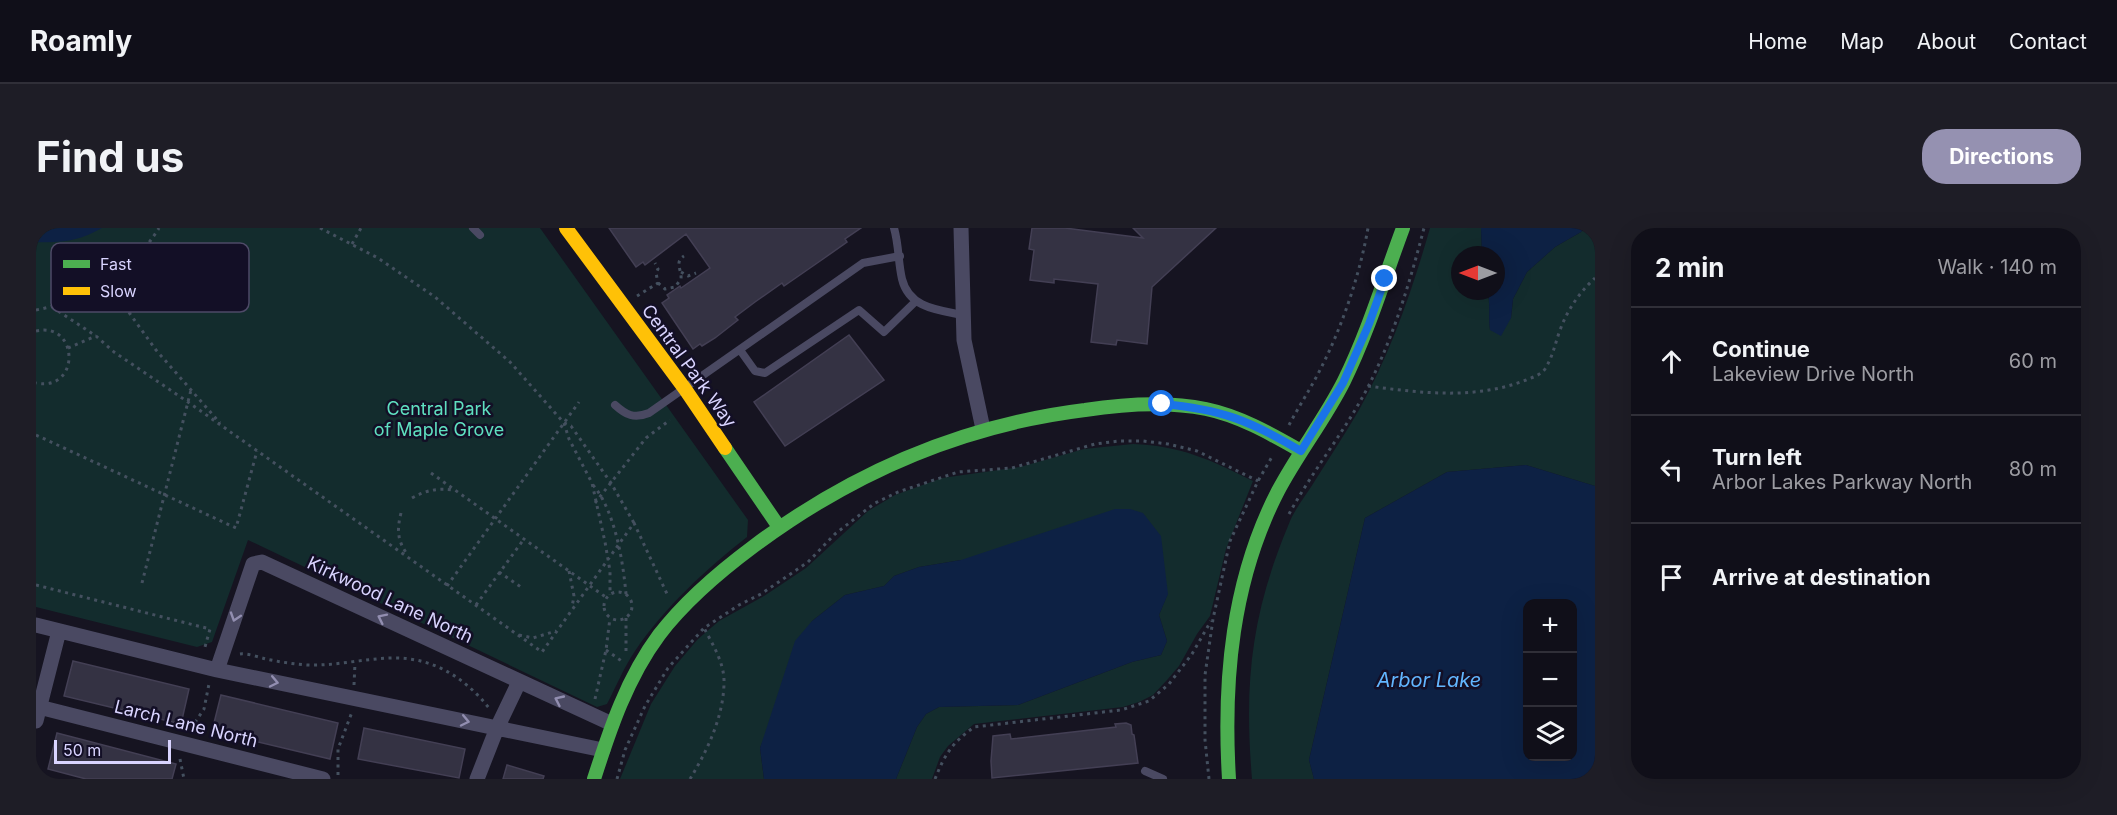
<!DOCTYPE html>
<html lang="en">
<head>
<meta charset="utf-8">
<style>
  body { margin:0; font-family:Inter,sans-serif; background:#1e1d26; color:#f1f3f6 }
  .controls { position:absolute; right:18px; bottom:18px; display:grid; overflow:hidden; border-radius:12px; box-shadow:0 6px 24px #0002 }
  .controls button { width:54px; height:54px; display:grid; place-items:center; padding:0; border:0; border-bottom:2px solid #302f38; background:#100f19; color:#f1f3f6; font:30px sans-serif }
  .compass { position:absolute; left:1415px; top:18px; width:54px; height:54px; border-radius:50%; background:#100f19; box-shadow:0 6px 24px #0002; rotate:270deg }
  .scale { position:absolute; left:18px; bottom:15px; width:117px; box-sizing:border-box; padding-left:6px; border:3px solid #d9d4ff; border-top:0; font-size:16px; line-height:21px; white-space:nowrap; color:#d9d4ff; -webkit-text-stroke:4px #130f26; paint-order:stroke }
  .stop { position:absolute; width:18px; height:18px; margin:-14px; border:4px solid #1a73e8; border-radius:50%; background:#fff }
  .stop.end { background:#1a73e8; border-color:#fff; box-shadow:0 2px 6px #0008 }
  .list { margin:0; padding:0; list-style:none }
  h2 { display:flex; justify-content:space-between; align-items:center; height:78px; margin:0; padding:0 24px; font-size:26px }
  h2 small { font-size:20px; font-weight:400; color:#9c9ca2 }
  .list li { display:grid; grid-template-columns:39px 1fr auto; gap:18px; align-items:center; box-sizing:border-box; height:108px; padding:0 24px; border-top:2px solid #302f38 }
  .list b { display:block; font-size:22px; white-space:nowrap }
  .list p { margin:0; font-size:20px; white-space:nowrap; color:#9c9ca2 }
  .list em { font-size:20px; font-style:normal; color:#9c9ca2 }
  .icon { flex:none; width:33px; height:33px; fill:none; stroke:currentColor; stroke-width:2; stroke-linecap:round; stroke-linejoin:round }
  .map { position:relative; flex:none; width:1559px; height:551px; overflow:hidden; border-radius:24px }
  header { display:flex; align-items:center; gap:36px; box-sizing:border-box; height:84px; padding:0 30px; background:#100f19; border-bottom:2px solid #302f38 }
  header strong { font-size:28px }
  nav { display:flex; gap:33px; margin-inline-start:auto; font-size:21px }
  .intro { display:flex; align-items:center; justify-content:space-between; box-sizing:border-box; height:144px; padding:0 36px }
  h1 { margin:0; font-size:42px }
  .button { padding:15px 27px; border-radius:24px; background:#9591b1; color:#fff; font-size:21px; font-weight:700 }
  main { display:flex; gap:36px; padding:0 36px }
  aside { flex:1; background:#100f19; border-radius:24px; box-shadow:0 6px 24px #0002 }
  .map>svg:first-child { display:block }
  .green { fill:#132c2d }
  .water { fill:#0d2144; fill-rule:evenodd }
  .building { fill:#343243; stroke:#433f54; stroke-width:1.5 }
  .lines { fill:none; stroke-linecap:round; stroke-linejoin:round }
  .path { stroke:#44505f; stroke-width:3; stroke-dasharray:3 4.5; stroke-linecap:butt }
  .lane { stroke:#4a4962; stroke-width:8 }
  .street { stroke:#4a4962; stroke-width:15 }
  .fast { stroke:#4caf50; stroke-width:14 }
  .slow { stroke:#ffc107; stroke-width:14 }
  .oneway { stroke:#928eb0 }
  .route { stroke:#1a73e8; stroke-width:8 }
  .labels { text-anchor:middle; stroke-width:5; stroke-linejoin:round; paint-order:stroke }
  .street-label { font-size:18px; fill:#d9d4ff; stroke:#130f26 }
  .park-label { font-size:18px; fill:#5fe0c0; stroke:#130f26 }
  .water-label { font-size:20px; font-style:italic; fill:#62b6ff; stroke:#130f26 }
  .key { fill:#130f26; stroke:#4e4a67; stroke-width:1.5 }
  .key-label { font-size:16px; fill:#d9d4ff }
</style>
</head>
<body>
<header>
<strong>Roamly</strong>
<nav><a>Home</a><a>Map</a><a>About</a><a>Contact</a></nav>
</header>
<div class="intro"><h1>Find us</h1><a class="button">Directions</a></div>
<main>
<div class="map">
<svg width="1559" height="551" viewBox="0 0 1559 551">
  <rect width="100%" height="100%" fill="#161421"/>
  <path class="green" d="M 0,0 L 504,0 L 712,292 L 711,309 C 669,342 629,379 599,423 C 588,439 580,459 571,476 L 561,479 L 212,312 L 176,414 L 161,419 L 0,379 Z
    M 1394,0 L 1445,0 L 1446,27 L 1424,27 L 1424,63 L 1451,63 C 1455,75 1452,88 1454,102 L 1475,90 L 1477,71 L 1491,44 L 1519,19 L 1545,4 L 1549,0 L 1559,0 L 1559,258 L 1490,237 L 1411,244 L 1329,290 L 1273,532 L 1278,551 L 1216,551 C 1208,455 1215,387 1252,298 C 1257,284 1267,271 1275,259 C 1291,233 1308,208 1323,182 C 1355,124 1376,63 1394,0 Z
    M 1097,216 C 1146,218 1175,232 1217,253 L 1190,321 L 1174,388 L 1161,406 L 1143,438 L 1131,452 L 1117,467 L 1103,474 L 1087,479 L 938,496 L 912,518 L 904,529 L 896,551 L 860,551 L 881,499 L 890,486 L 903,479 L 982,477 L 1096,434 L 1125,427 L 1131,413 L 1123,387 L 1132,365 L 925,332 L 883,339 L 858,348 L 848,358 L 809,367 L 776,393 L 724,520 L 728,551 L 584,551 L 615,476 L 639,438 L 662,411 L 683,393 L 728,368 L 770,340 L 832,283 L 859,267 L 906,250 L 984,239 L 1048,221 Z"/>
  <path class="water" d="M 0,0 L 66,0 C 43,13 26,15 0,14 Z
    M 1445,0 L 1549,0 L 1545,4 L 1519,19 L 1491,44 L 1477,71 L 1475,90 L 1465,108 L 1454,102 C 1452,89 1455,75 1451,63 L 1460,63 L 1460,27 L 1446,27 Z
    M 1490,237 L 1559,258 L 1559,551 L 1278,551 L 1273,532 L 1329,290 L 1411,244 ZM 1492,376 L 1536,376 L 1536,528 L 1492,528 Z
    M 1079,281 L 1094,281 L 1107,285 L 1125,308 L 1132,366 L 1123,387 L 1131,413 L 1125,427 L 1096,434 L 982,477 L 903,479 L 890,486 L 881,499 L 860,551 L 728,551 L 724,520 L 759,413 L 776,393 L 809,367 L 848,358 L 858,348 L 883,339 L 925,332 Z"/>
  <path class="building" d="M 573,0 L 825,0 L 809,11 L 811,14 L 787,31 L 748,58 L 746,55 L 719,74 L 699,89 L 702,92 L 679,110 L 666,118 L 664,116 L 657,121 L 626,75 L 633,70 L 631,67 L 644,58 L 645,60 L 674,40 L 650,6 L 609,37 L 607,34 L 600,39 Z
    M 996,0 L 1029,0 L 1107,10 L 1097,0 L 1180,0 L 1116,59 L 1111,116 L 1081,112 L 1080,117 L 1055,114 L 1062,56 L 1018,51 L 1018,55 L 994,52 L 998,22 L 993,21 Z
    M 813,107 L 848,152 L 749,218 L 718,174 Z
    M 37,433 L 153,461 L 145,496 L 28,468 Z
    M 185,467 L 302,495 L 294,531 L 176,503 Z
    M 1090,495 L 1095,497 L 1096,506 L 1098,507 L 1102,535 L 956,550 L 955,533 L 957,508 L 974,506 L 975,511 L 1080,499 L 1079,496 Z
    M 328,500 L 429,521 L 423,550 L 322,531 Z
    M 21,505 L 140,536 L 136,551 L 50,551 L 12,541 Z
    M 471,537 L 508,548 L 507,551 L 467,551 Z"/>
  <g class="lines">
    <path class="path" d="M 284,0 L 342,30 L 399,69 L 474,134 L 528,195 L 533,211 L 556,255 L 569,314 L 574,343 L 574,367
      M 316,16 L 325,0
      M 645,44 L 652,48 L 660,45
      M 71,54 L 120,122 L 184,195
      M 622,55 L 629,61 L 639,59 L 645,51 C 646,42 638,34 648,28
      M 601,68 L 622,55 L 620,45 L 622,41 L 619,35
      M 16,79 L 60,108 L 78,124 L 152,174 L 506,424 L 598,295 L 632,368
      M 0,82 C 51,72 95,45 123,0
      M 94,86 L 92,66 L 98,34
      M 0,103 C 43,93 45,164 0,155
      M 32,120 L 60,108
      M 1332,158 C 1385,165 1439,172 1490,152 C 1497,149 1505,147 1509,141 C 1517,128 1519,116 1524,102 C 1532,81 1543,65 1559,50
      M 528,195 L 535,198 L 575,255 L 598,295
      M 1253,197 C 1263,178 1275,160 1285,140 C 1306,99 1324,46 1332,0
      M 0,207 L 200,300 L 221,223
      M 395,245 L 571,370
      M 557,257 C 579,283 587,333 590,366
      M 376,270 C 390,262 402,260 418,262
      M 559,275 L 610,210 L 634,192
      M 365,285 C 361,301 361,312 371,326
      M 1253,286 C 1277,242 1310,202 1333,157 C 1358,107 1374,54 1388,0
      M 533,343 L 538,368 L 536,379
      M 463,344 L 485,359
      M 106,355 L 155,162
      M 0,357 L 174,401 L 169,419
      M 411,358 L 543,174
      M568 378a14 14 0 1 1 28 0a14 14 0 1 1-28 0Z
      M 440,377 L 488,311
      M 590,390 L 590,423
      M 483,407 L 497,410 L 520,403
      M 570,422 L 587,434
      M 204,426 C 211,425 222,429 230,431 C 244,434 257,436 271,437 C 302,438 329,430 359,430 C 398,430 429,450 453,480
      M 318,457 L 319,435
      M 559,471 L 570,422 L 574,390
      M 158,502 L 160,493 L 168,481 L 173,456
      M 144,531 L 148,551
      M 302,547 L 302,521 L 316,484
      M 581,551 L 589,522 L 609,478 L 632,440 L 668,400 L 703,377 L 725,366 L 772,334 L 799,306 L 839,275 L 862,264 L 922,244 L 976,240 L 1059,216 L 1083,213 L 1107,213 L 1132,216 L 1161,223 L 1222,253
      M 654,551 C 671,523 687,490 688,456 C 689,436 677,417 668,400
      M 899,551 C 909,526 916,515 938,499 L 1085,482 L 1113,473 L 1133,456 L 1156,426 L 1175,393
      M 1173,551 L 1169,512 L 1169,447 L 1177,391 L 1194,313 L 1222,253 L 1237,227"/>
    <path class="lane" d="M 437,0 L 444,7
      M 858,0 C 863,17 862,34 866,51 C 873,80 902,82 927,87
      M 704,122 L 719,143 L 729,145 L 823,82 L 848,104 L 880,73
      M 579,177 C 590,187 598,191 613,185 L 827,35 L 864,28
      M 1109,543 L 1127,551"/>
    <path class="street" d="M 925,0 L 928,112 L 947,201
      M 0,397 L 181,442 L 567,522
      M 181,442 L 217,336 L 226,334 L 576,496
      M 3,479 L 287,551
      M 0,493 L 23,403
      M 441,551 L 461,500 L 483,454"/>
    <path class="fast" d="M 689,220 L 743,299
      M 558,551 C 574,501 591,450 623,407 C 649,373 683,344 718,318 C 816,245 927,197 1049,182 C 1089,176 1130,173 1170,181 C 1204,188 1235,206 1265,223
      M 1193,551 C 1187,452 1196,352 1242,263 C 1262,225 1289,191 1308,153 C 1332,104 1348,51 1367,0"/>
    <path class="slow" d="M 530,0 L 649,161 L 689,220"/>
  </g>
  <defs><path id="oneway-chevron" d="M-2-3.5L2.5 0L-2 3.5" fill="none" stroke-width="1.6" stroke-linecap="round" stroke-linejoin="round" transform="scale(1.5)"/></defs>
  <g class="oneway">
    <use href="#oneway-chevron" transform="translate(199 389) rotate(108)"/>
    <use href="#oneway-chevron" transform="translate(346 390) rotate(-154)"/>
    <use href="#oneway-chevron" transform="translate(238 454) rotate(12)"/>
    <use href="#oneway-chevron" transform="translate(523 472) rotate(-155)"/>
    <use href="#oneway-chevron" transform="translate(429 493) rotate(12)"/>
  </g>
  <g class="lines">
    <path class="route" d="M 1126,176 C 1185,181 1215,193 1265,223 L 1307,155 L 1333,96 L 1349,51"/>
  </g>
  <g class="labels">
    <g class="street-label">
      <text transform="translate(653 138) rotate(54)" y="6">Central Park Way</text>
      <text transform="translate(354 372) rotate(25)" y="6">Kirkwood Lane North</text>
      <text transform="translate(150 496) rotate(14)" y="6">Larch Lane North</text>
    </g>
    <g class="park-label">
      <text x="403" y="187">Central Park<tspan x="403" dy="21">of Maple Grove</tspan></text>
    </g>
    <g class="water-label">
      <text x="1393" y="459">Arbor Lake</text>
    </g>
  </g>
  <rect x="15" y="15" width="198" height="69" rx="9" class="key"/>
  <rect x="27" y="32" width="27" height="8" fill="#4caf50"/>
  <rect x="27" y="59" width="27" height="8" fill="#ffc107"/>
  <g class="key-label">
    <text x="64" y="42">Fast</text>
    <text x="64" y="69">Slow</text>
  </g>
</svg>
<div class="controls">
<button>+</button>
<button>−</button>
<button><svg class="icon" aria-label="layers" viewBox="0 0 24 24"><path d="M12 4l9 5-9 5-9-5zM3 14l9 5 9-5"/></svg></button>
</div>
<svg class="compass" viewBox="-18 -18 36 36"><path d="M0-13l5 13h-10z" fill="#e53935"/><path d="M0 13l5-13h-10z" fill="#9c9ca2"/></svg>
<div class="scale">50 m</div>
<div class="stop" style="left:1126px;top:176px"></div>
<div class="stop end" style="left:1349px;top:51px"></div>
</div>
<aside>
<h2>2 min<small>Walk · 140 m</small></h2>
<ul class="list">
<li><svg class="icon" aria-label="ahead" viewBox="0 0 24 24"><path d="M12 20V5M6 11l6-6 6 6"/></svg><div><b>Continue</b><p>Lakeview Drive North</p></div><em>60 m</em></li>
<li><svg class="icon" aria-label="left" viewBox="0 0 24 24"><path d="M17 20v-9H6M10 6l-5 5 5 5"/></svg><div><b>Turn left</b><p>Arbor Lakes Parkway North</p></div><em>80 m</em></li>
<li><svg class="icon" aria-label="arrive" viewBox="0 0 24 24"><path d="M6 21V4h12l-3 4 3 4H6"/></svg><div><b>Arrive at destination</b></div></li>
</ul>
</aside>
</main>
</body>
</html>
